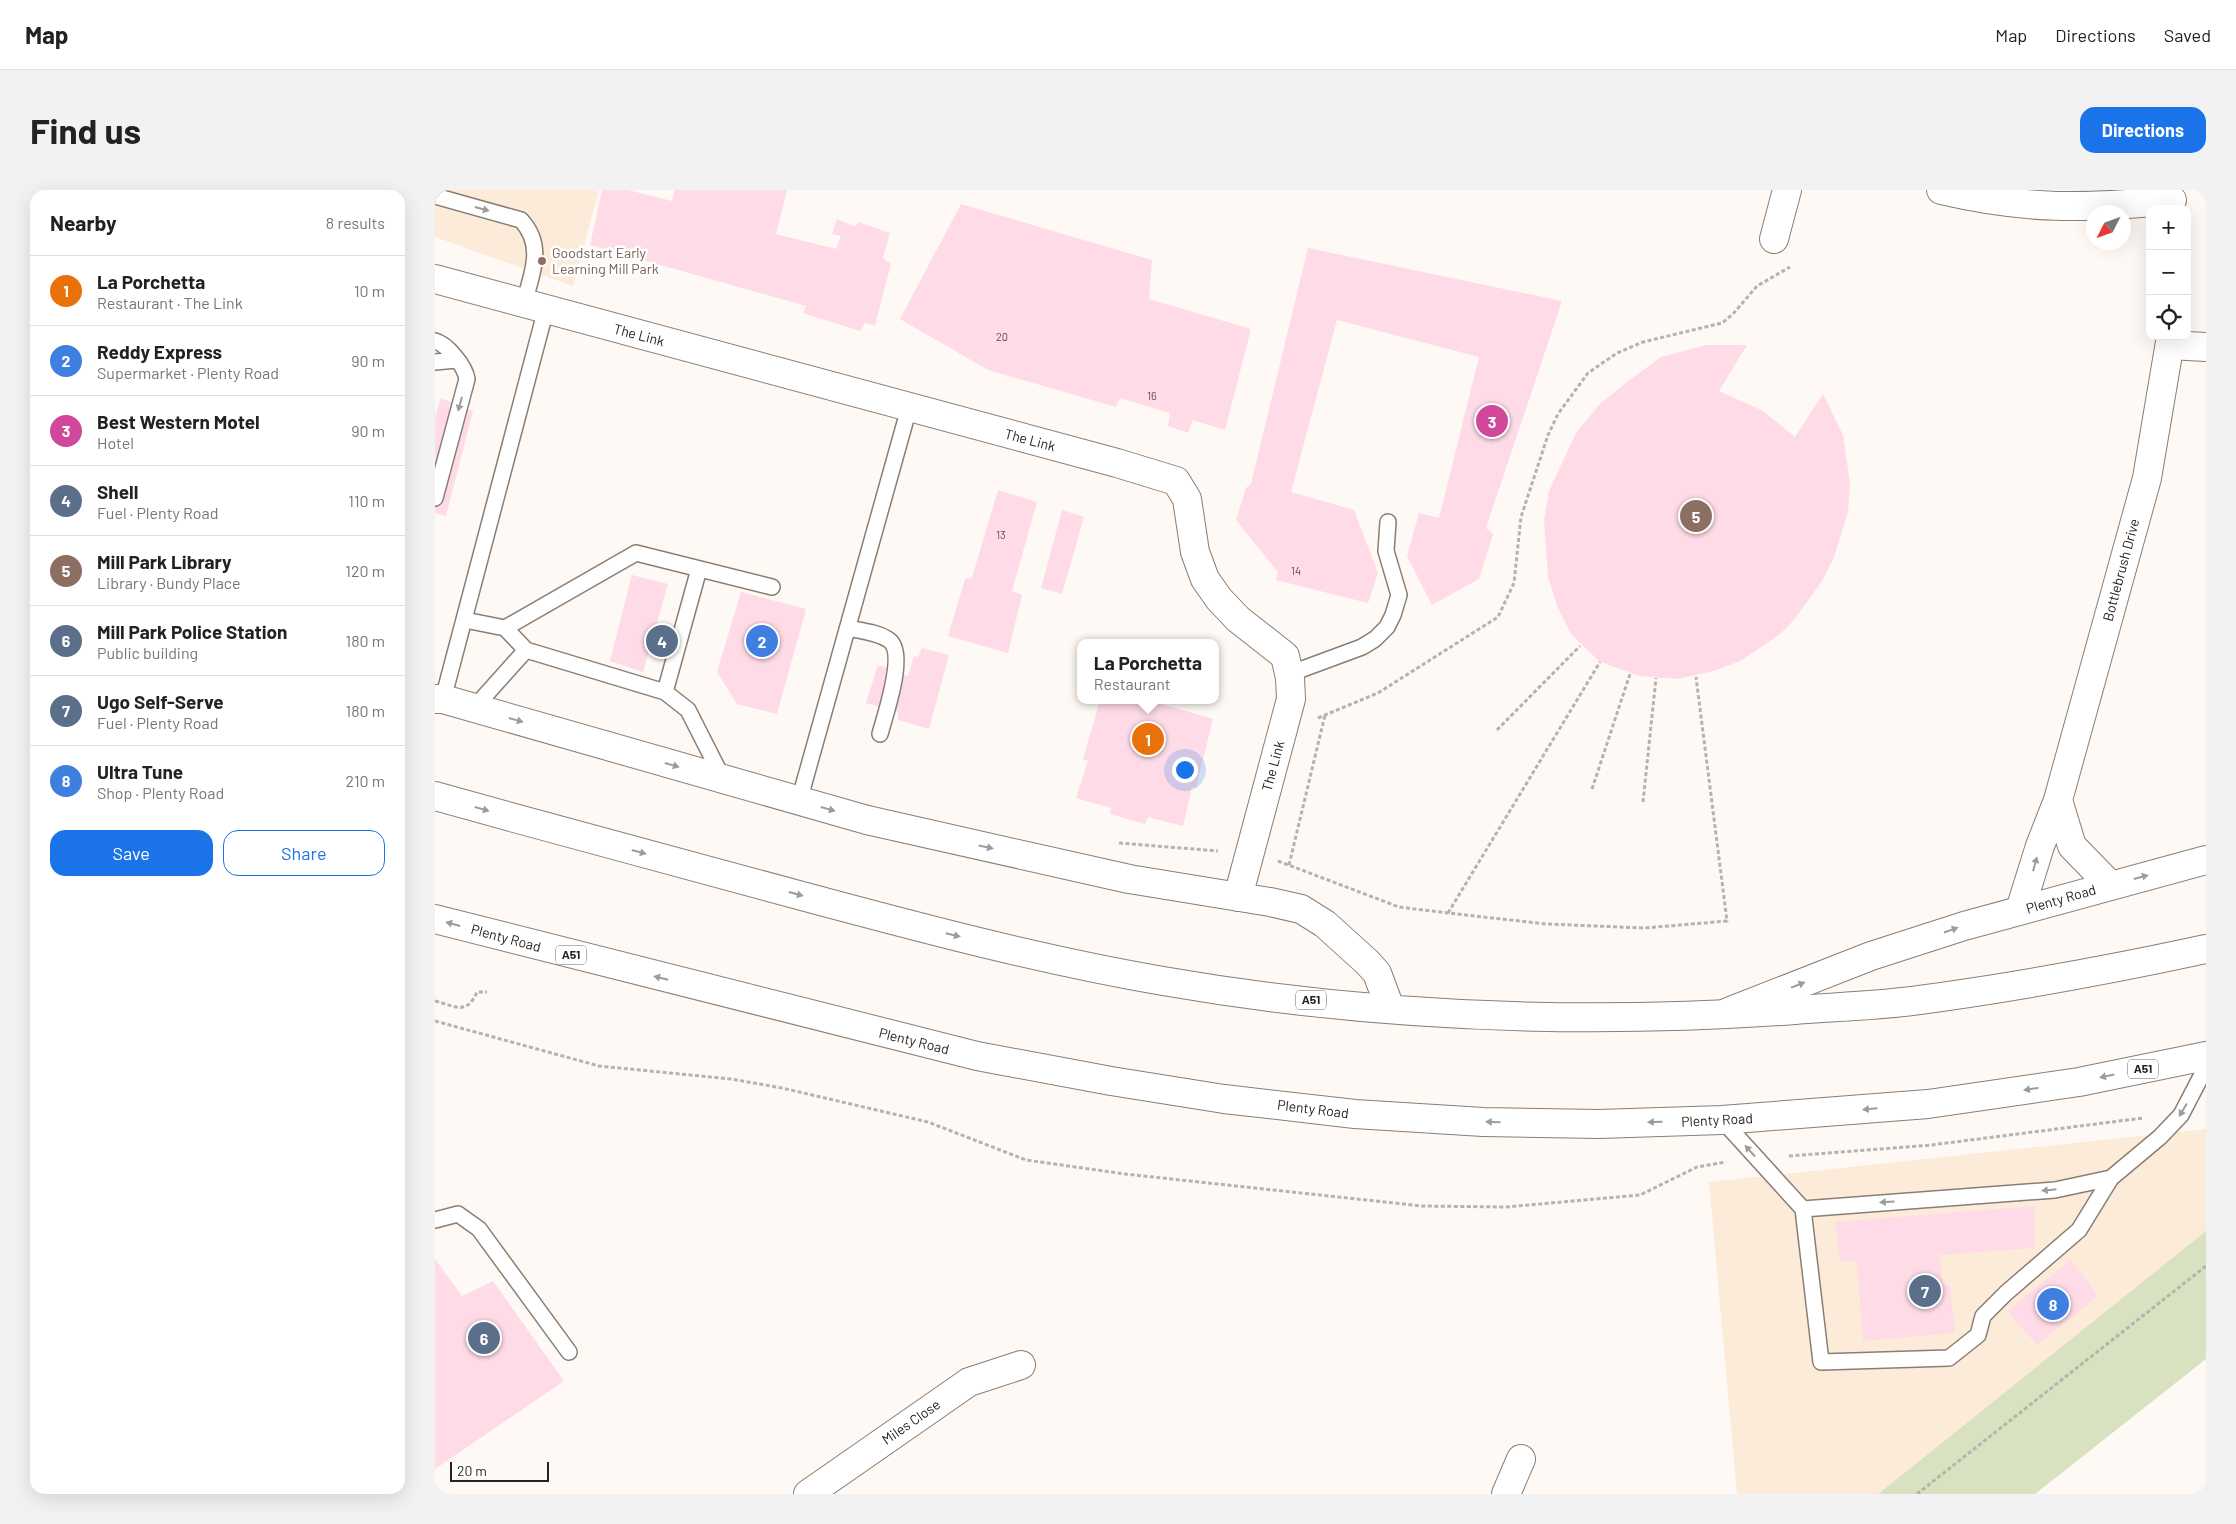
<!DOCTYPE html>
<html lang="en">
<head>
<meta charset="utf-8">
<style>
  body { margin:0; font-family:Barlow,sans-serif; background:#f2f2f2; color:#222 }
  .controls { position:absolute; right:15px; top:15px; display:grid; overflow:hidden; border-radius:10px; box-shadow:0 5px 20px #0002 }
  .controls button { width:45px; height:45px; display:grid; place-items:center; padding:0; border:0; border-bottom:1px solid #e0e0e0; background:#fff; color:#222; font:25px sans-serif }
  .compass { position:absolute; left:1651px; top:15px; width:45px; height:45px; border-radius:50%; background:#fff; box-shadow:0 5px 20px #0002; rotate:228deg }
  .scale { position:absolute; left:15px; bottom:12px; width:99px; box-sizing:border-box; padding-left:5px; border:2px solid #27231e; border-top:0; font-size:14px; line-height:18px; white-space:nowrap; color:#27231e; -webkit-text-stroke:4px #fff; paint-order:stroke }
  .you { position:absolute; left:749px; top:579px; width:18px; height:18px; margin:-12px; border:4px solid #fff; border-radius:50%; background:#1a73e8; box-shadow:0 0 0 8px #1a73e833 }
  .badge { display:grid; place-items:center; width:32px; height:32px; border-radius:50%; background:#1a73e8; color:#fff; font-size:16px; font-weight:700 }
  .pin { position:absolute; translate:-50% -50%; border:2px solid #fff; box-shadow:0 1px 5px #0006 }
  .popup { position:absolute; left:642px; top:449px; width:142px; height:65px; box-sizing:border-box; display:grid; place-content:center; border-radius:10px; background:#fff; filter:drop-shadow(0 1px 4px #0005); font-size:16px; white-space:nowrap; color:#767676 }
  .popup b { font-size:19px; color:#222 }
  .popup::after { content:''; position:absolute; left:50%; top:100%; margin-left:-10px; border:10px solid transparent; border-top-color:#fff }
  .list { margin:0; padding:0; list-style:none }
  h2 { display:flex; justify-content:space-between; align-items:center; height:65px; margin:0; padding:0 20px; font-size:21px }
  h2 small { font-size:16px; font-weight:400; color:#767676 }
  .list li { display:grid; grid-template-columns:32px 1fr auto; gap:15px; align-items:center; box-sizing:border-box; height:70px; padding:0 20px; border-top:1px solid #e0e0e0 }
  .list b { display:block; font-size:19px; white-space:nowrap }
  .list p { margin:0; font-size:16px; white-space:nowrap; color:#767676 }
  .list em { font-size:16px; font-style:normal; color:#767676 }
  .actions { display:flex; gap:10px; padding:15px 20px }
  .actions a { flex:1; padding:11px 0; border:1px solid #1a73e8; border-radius:15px; text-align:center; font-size:18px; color:#1a73e8 }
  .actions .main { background:#1a73e8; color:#fff }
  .icon { flex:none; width:28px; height:28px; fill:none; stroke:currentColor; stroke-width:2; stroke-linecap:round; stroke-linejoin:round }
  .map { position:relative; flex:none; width:1771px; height:1304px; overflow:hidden; border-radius:15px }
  header { display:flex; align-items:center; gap:30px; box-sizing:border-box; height:70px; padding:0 25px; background:#fff; border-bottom:1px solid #e0e0e0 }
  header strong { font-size:24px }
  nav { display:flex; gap:28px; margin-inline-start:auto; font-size:18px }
  .intro { display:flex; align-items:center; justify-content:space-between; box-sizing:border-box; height:120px; padding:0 30px }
  h1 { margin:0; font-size:35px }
  .button { padding:12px 22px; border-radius:15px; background:#1a73e8; color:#fff; font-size:18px; font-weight:700 }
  main { display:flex; gap:30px; padding:0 30px }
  aside { flex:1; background:#fff; border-radius:15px; box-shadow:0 5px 20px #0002 }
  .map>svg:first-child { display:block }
  .built { fill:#fdebd9 }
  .green { fill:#d8e2c1 }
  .building { fill:#fedbe7 }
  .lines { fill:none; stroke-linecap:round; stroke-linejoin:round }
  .lane-casing { stroke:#897e73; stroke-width:18 }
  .street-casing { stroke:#897e73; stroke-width:30 }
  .highway-casing { stroke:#897e73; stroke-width:30 }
  .path { stroke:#b7b2ad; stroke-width:3; stroke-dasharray:4 2.5; stroke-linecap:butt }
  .lane { stroke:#fff; stroke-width:15 }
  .street { stroke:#fff; stroke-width:28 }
  .highway { stroke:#fff; stroke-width:28 }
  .oneway { fill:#9e9c9a }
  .education-dot { fill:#8d6e63; stroke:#fff; stroke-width:2 }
  .labels { text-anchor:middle; stroke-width:5; stroke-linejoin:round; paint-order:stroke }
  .number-label { font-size:11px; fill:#5d5150 }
  .shield { fill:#fff; stroke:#686562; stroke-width:1 }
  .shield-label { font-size:12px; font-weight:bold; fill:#27231e }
  .education-label { font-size:14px; fill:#785e54; stroke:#fff; text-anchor:start }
  .street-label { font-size:14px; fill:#27231e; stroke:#fff }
</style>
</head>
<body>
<header>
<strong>Map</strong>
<nav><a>Map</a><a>Directions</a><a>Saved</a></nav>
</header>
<div class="intro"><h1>Find us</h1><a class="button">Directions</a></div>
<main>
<aside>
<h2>Nearby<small>8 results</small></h2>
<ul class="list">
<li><span class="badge" style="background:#e8710a">1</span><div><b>La Porchetta</b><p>Restaurant · The Link</p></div><em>10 m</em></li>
<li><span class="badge" style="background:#3f7fe0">2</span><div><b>Reddy Express</b><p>Supermarket · Plenty Road</p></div><em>90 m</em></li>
<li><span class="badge" style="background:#d1479c">3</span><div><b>Best Western Motel</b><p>Hotel</p></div><em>90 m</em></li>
<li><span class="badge" style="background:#5c6f8a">4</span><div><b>Shell</b><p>Fuel · Plenty Road</p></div><em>110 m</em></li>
<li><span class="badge" style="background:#8d6e63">5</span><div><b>Mill Park Library</b><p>Library · Bundy Place</p></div><em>120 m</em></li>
<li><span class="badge" style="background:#5c6f8a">6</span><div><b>Mill Park Police Station</b><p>Public building</p></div><em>180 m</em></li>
<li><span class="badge" style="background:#5c6f8a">7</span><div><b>Ugo Self-Serve</b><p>Fuel · Plenty Road</p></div><em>180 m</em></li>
<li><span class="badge" style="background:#3f7fe0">8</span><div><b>Ultra Tune</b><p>Shop · Plenty Road</p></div><em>210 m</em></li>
</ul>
<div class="actions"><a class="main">Save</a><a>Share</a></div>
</aside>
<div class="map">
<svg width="1771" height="1304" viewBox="0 0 1771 1304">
  <rect width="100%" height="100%" fill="#fef9f4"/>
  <path class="built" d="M 0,0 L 164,0 L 138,96 L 0,47 Z
    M 1771,939 L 1771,1041 L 1443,1304 L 1302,1304 L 1274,992 Z"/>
  <path class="green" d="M 1771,1041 L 1771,1169 L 1600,1304 L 1443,1304 Z"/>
  <path class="building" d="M 167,0 L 193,0 L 237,11 L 240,0 L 352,0 L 341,44 L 401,59 L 406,46 L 397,44 L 402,29 L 420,37 L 423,32 L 455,43 L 448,68 L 456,74 L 440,135 L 430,133 L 425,141 L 368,123 L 371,116 L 155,55 Z
    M 526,14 L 717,70 L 714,109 L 816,139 L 790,240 L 758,230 L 753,243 L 733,236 L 735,223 L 685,208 L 681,217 L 553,180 L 465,129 Z
    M 873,58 L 1127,111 L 1051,338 L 1058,344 L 1044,389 L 997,415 L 972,366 L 984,323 L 1004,328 L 1044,167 L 902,130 L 856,302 L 919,320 L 943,383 L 933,413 L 841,390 L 843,382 L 801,330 L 811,298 L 816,294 Z
    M 1271,155 L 1312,155 L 1284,201 L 1328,221 L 1360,247 L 1388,204 L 1408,245 L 1415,294 L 1413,322 L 1399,367 L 1387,391 L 1359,430 L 1344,445 L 1305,471 L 1279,481 L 1242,489 L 1205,486 L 1165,472 L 1136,444 L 1123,418 L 1113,387 L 1109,330 L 1114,301 L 1141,243 L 1164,215 L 1193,191 L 1226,167 Z
    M 6,208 L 38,221 L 11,326 L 0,323 L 0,227 Z
    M 563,300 L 602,312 L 577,401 L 587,405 L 573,463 L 513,446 L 530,389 L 537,388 Z
    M 627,320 L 649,327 L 627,404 L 606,398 Z
    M 197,385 L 233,394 L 208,482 L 175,471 Z
    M 306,402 L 371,419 L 342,524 L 302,514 L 282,482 Z
    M 487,458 L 514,465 L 494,539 L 463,530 L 463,522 L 431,513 L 443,475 L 473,486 L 479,466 L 483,467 Z
    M 665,510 L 713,510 L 778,529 L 761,598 L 757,597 L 748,636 L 713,627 L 710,634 L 675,624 L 676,618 L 641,608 L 653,571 L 648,569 Z
    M 1600,1016 L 1600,1058 L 1504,1065 L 1508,1095 L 1515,1095 L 1520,1143 L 1428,1151 L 1422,1071 L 1405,1071 L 1400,1032 Z
    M 0,1069 L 27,1106 L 58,1091 L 129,1191 L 0,1279 Z
    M 1636,1070 L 1663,1106 L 1602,1155 L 1572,1121 Z"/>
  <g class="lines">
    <g class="lane-casing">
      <path id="lane" d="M 0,6 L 86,30 C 110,56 97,83 89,113
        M 0,151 C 12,154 30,176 32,189 L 0,308
        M 0,172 L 21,170
        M 30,430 L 70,438 L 91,460 L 230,502 L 253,520 L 288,589
        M 70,438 L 201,363 L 337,397
        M 413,438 C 427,441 442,442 454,450 C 472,463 450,525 445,544
        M 854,484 L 927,457 L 940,449 L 952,437 L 958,425 L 964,405 L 951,361 L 953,332
        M 230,502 L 264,379
        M 8,509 L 111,119
        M 39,518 L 91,460
        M 364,611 L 474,218
        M 1287,930 L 1368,1019 L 1620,1000 L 1676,988 L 1725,947 L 1746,925 L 1771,877
        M 1368,1019 L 1386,1172 L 1514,1168 L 1543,1145 L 1548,1126 L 1571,1103 L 1644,1040 L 1676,988
        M 0,1030 L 23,1024 L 44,1039 L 134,1162"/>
    </g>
    <g class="street-casing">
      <path id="street" d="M 1506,0 C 1590,20 1651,19 1737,10
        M 1339,49 L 1352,0
        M 0,89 L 682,273 L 741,291 L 752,309 L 760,362 L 770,389 L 784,409 L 803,429 L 850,466 L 855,488 L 856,509 L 803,707
        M 1735,155 L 1771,157
        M 0,509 L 8,509 L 432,630 L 694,689 L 835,712 L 866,719 L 890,734 L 932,772 L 942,783 L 955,818
        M 1623,610 L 1637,656 L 1675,695
        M 1585,720 L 1605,656 L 1623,610 L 1712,288 L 1736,146
        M 1293,822 L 1436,766 L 1529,736 L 1771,670
        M 373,1304 L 534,1192 L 586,1175
        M 1071,1304 L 1086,1269"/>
    </g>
    <g class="highway-casing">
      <path id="highway" d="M 0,606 C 122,640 244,673 367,706 C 486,738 606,770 728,791 C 935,827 1150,835 1360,820 C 1398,817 1438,816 1477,811 C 1576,798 1674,780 1771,759
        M 0,729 L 542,866 L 676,891 L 789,909 L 920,924 L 1048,932 L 1164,934 L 1287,930 L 1493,914 L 1644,892 L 1771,866"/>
    </g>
    <path class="path" d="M 883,528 L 943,503 L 1063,427 L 1079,393 L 1086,327 L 1113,245 L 1123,224 L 1153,183 L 1182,163 L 1208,152 L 1287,133 L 1298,124 L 1322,96 L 1355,77
      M 1062,540 L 1145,456
      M 1157,599 L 1195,484
      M 1208,612 L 1221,488
      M 684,653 L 783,661
      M 843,671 L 964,717 L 1013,723 L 1111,734 L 1210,738 L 1292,731 L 1261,487
      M 854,675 L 890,525
      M 1013,723 L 1165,472
      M 0,811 C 21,816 31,826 42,802 L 52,802
      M 0,831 L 164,876 L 296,889 L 347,898 L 493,932 L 591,970 L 690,984 L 987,1016 L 1071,1017 L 1205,1005 L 1262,977 L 1291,972
      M 1354,966 L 1496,955 L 1708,928
      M 1482,1304 L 1771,1076"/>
    <use href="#lane" class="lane"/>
    <use href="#street" class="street"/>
    <use href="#highway" class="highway"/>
  </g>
  <defs><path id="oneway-solid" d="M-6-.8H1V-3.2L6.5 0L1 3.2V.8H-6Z" transform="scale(1.25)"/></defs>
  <g class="oneway">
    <use href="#oneway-solid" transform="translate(47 19) rotate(15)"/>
    <use href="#oneway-solid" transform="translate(25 214) rotate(105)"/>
    <use href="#oneway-solid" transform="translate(81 530) rotate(16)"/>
    <use href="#oneway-solid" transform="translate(237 575) rotate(16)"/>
    <use href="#oneway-solid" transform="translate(47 619) rotate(16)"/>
    <use href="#oneway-solid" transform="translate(393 619) rotate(16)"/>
    <use href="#oneway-solid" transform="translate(551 657) rotate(12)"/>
    <use href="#oneway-solid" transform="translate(204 662) rotate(15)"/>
    <use href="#oneway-solid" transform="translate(1600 674) rotate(-75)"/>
    <use href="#oneway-solid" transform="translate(1706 687) rotate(-15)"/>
    <use href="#oneway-solid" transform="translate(361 704) rotate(15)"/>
    <use href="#oneway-solid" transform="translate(18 734) rotate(-165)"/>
    <use href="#oneway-solid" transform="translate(1516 740) rotate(-19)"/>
    <use href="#oneway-solid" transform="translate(518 745) rotate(13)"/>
    <use href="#oneway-solid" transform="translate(226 788) rotate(-166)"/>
    <use href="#oneway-solid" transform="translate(1363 795) rotate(-21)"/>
    <use href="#oneway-solid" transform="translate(1672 886) rotate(168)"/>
    <use href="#oneway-solid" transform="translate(1596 899) rotate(172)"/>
    <use href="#oneway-solid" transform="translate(1435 919) rotate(175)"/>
    <use href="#oneway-solid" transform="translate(1748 920) rotate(121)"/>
    <use href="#oneway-solid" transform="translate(1058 932) rotate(-179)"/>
    <use href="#oneway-solid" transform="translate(1220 932) rotate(178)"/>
    <use href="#oneway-solid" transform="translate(1315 961) rotate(-133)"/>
    <use href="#oneway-solid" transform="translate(1614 1000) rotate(174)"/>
    <use href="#oneway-solid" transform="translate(1452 1012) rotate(176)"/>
  </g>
  <circle class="education-dot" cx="107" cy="71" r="5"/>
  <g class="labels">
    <g class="number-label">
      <text x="567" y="151">20</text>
      <text x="717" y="210">16</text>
      <text x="566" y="349">13</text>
      <text x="861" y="385">14</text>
    </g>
    <g class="shield">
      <rect x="121" y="755.5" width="30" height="19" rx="4"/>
      <rect x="861" y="800.5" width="30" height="19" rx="4"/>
      <rect x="1693" y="869.5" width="30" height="19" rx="4"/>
    </g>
    <g class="shield-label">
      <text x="136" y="769">A51</text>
      <text x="876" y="814">A51</text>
      <text x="1708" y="883">A51</text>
    </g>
    <g class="education-label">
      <text x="117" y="68">Goodstart Early<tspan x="117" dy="16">Learning Mill Park</tspan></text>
    </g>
    <g class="street-label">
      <text transform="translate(204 145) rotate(15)" y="5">The Link</text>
      <text transform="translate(595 250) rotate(15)" y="5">The Link</text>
      <text transform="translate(1686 380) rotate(-75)" y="5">Bottlebrush Drive</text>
      <text transform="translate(838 576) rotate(-75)" y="5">The Link</text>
      <text transform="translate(1626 709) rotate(-16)" y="5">Plenty Road</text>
      <text transform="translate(71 748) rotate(15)" y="5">Plenty Road</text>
      <text transform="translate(479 851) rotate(14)" y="5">Plenty Road</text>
      <text transform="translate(878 919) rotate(7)" y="5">Plenty Road</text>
      <text transform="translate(1282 930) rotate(-3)" y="5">Plenty Road</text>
      <text transform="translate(476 1232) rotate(-35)" y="5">Miles Close</text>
    </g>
  </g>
</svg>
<div class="controls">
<button>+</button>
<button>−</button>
<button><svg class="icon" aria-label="locate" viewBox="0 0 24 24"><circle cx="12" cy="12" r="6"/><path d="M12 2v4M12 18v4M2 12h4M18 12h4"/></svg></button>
</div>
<svg class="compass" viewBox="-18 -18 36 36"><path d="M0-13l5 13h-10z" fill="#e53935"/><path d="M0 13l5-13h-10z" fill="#767676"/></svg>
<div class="scale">20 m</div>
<div class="you"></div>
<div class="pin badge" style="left:713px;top:549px;background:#e8710a">1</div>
<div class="popup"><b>La Porchetta</b>Restaurant</div>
<div class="pin badge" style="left:327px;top:451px;background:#3f7fe0">2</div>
<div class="pin badge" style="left:1057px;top:231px;background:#d1479c">3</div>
<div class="pin badge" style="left:227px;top:451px;background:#5c6f8a">4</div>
<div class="pin badge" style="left:1261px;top:326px;background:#8d6e63">5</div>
<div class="pin badge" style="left:49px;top:1148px;background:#5c6f8a">6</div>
<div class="pin badge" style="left:1490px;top:1101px;background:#5c6f8a">7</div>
<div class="pin badge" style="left:1618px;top:1114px;background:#3f7fe0">8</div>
</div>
</main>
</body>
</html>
